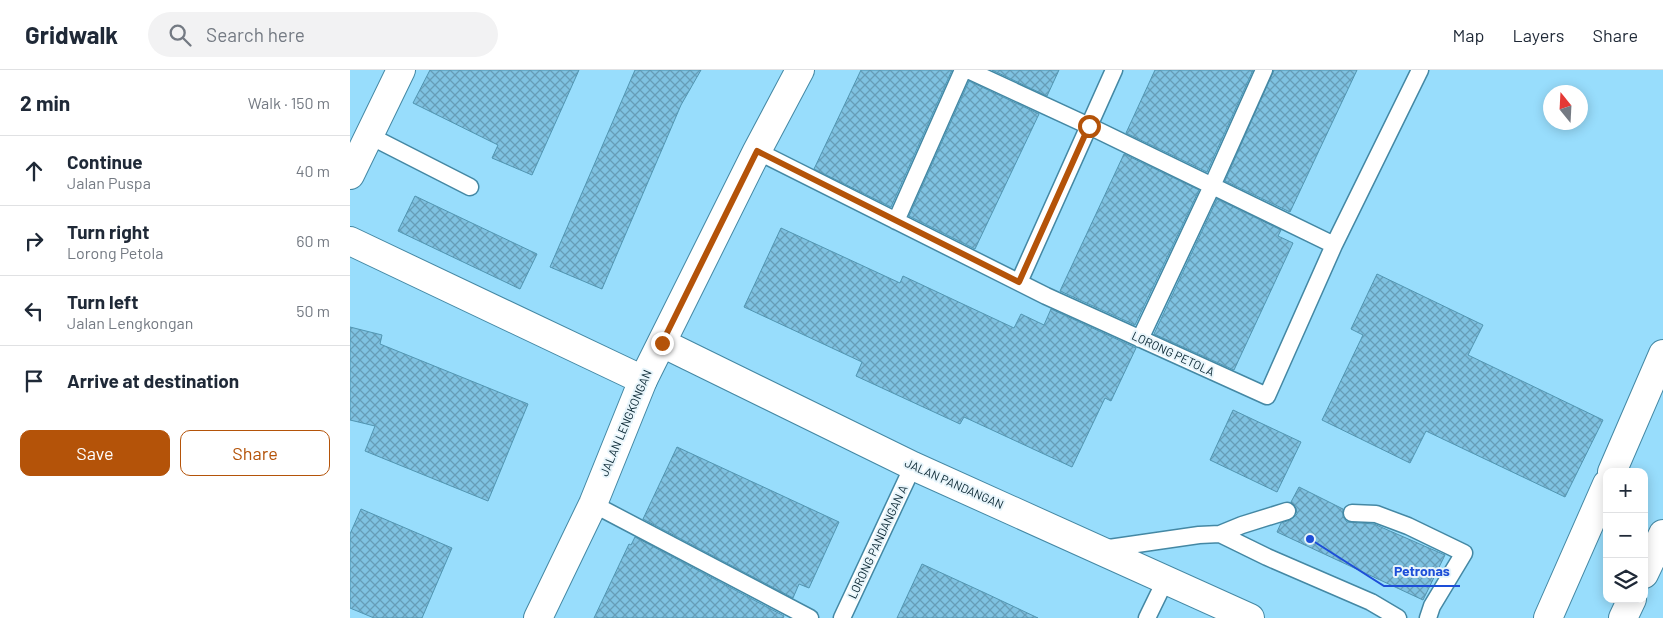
<!DOCTYPE html>
<html lang="en">
<head>
<meta charset="utf-8">
<style>
  body { margin:0; font-family:Barlow,sans-serif; background:#f2f2f3; color:#1f2937 }
  .controls { position:absolute; right:15px; bottom:15px; display:grid; overflow:hidden; border-radius:10px; box-shadow:0 2px 12px #0003 }
  .controls button { width:45px; height:45px; display:grid; place-items:center; padding:0; border:0; border-bottom:1px solid #e0e1e3; background:#fff; color:#1f2937; font:25px sans-serif }
  .compass { position:absolute; left:1193px; top:15px; width:45px; height:45px; border-radius:50%; background:#fff; box-shadow:0 2px 12px #0003; rotate:342deg }
  .stop { position:absolute; width:15px; height:15px; margin:-11px; border:4px solid #b45309; border-radius:50%; background:#fff }
  .stop.end { background:#b45309; border-color:#fff; box-shadow:0 1px 5px #0008 }
  .list { margin:0; padding:0; list-style:none }
  h2 { display:flex; justify-content:space-between; align-items:center; height:65px; margin:0; padding:0 20px; font-size:21px }
  h2 small { font-size:16px; font-weight:400; color:#747a83 }
  .list li { display:grid; grid-template-columns:32px 1fr auto; gap:15px; align-items:center; box-sizing:border-box; height:70px; padding:0 20px; border-top:1px solid #e0e1e3 }
  .list b { display:block; font-size:19px; white-space:nowrap }
  .list p { margin:0; font-size:16px; white-space:nowrap; color:#747a83 }
  .list em { font-size:16px; font-style:normal; color:#747a83 }
  .actions { display:flex; gap:10px; padding:15px 20px }
  .actions a { flex:1; padding:11px 0; border:1px solid #b45309; border-radius:10px; text-align:center; font-size:18px; color:#b45309 }
  .actions .main { background:#b45309; color:#fff }
  .icon { flex:none; width:28px; height:28px; fill:none; stroke:currentColor; stroke-width:2; stroke-linecap:round; stroke-linejoin:round }
  .map { position:relative; flex:none; width:1313px; height:548px; overflow:hidden }
  header { display:flex; align-items:center; gap:30px; box-sizing:border-box; height:70px; padding:0 25px; background:#fff; border-bottom:1px solid #e0e1e3 }
  header strong { font-size:24px }
  nav { display:flex; gap:28px; margin-inline-start:auto; font-size:18px }
  .search { width:350px; height:45px; background:#f2f2f3; display:flex; align-items:center; gap:12px; box-sizing:border-box; padding:0 18px; border-radius:28px; color:#747a83; font-size:19px }
  main { display:flex }
  aside { flex:1; background:#fff }
  .map>svg:first-child { display:block }
  .building { fill:url(#building-cross-hatch); stroke:#5195b1 }
  .lines { fill:none; stroke-linecap:round; stroke-linejoin:round }
  .lane-casing { stroke:#4488a4; stroke-width:19 }
  .street-casing { stroke:#4488a4; stroke-width:30 }
  .secondary-casing { stroke:#4488a4; stroke-width:30 }
  .lane { stroke:#fff; stroke-width:16 }
  .street { stroke:#fff; stroke-width:28 }
  .secondary { stroke:#fff; stroke-width:28 }
  .route { stroke:#b45309; stroke-width:6 }
  .labels { text-anchor:middle; stroke-width:4; stroke-linejoin:round; paint-order:stroke }
  .street-label { font-size:12px; fill:#092632; stroke:#e8f5fb }
  .leader { fill:none; stroke:#1d4ed8; stroke-width:2 }
  .callout-dot { fill:#1d4ed8; stroke:#e8f5fb; stroke-width:2 }
  .callout-label { font-size:14px; text-anchor:middle; font-weight:bold; fill:#1d4ed8; stroke:#e8f5fb; stroke-width:4; stroke-linejoin:round; paint-order:stroke }
</style>
</head>
<body>
<header>
<strong>Gridwalk</strong>
<div class="search"><svg class="icon" aria-label="search" viewBox="0 0 24 24"><circle cx="10" cy="10" r="6"/><path d="M15 15l6 6"/></svg>Search here</div>
<nav><a>Map</a><a>Layers</a><a>Share</a></nav>
</header>
<main>
<aside>
<h2>2 min<small>Walk · 150 m</small></h2>
<ul class="list">
<li><svg class="icon" aria-label="ahead" viewBox="0 0 24 24"><path d="M12 20V5M6 11l6-6 6 6"/></svg><div><b>Continue</b><p>Jalan Puspa</p></div><em>40 m</em></li>
<li><svg class="icon" aria-label="right" viewBox="0 0 24 24"><path d="M7 20v-9h11M14 6l5 5-5 5"/></svg><div><b>Turn right</b><p>Lorong Petola</p></div><em>60 m</em></li>
<li><svg class="icon" aria-label="left" viewBox="0 0 24 24"><path d="M17 20v-9H6M10 6l-5 5 5 5"/></svg><div><b>Turn left</b><p>Jalan Lengkongan</p></div><em>50 m</em></li>
<li><svg class="icon" aria-label="arrive" viewBox="0 0 24 24"><path d="M6 21V4h12l-3 4 3 4H6"/></svg><div><b>Arrive at destination</b></div></li>
</ul>
<div class="actions"><a class="main">Save</a><a>Share</a></div>
</aside>
<div class="map">
<svg width="1313" height="548" viewBox="0 0 1313 548">
  <defs>
    <pattern id="building-cross-hatch" width="8" height="8" patternUnits="userSpaceOnUse" patternTransform="scale(1.25)"><rect width="8" height="8" fill="#7fc2e1"/><path d="M0 0l8 8M0 8l8-8" fill="none" stroke="#669db7"/></pattern>
  </defs>
  <rect width="100%" height="100%" fill="#98ddfc"/>
  <path class="building" d="M 80,0 L 229,0 L 182,105 L 142,88 L 148,75 L 63,33 Z
    M 285,0 L 351,0 L 331,35 L 252,219 L 200,197 Z
    M 511,0 L 602,0 L 541,137 L 464,99 Z
    M 642,0 L 709,0 L 697,26 Z
    M 805,0 L 903,0 L 857,102 L 776,63 Z
    M 924,0 L 1007,0 L 940,142 L 875,111 Z
    M 619,11 L 689,44 L 625,179 L 559,146 Z
    M 774,84 L 849,120 L 785,255 L 710,221 Z
    M 65,126 L 187,184 L 170,219 L 48,161 Z
    M 867,129 L 931,160 L 928,166 L 943,173 L 884,300 L 804,264 Z
    M 431,158 L 550,213 L 553,206 L 664,258 L 671,244 L 694,255 L 701,239 L 786,278 L 761,331 L 755,328 L 722,397 L 614,347 L 610,354 L 506,306 L 512,292 L 394,237 Z
    M 1027,204 L 1133,255 L 1118,285 L 1253,350 L 1215,427 L 1076,361 L 1060,393 L 972,350 L 1013,265 L 1001,259 Z
    M 0,257 L 32,265 L 30,274 L 178,334 L 138,431 L 15,381 L 25,356 L 0,350 Z
    M 883,340 L 951,372 L 927,422 L 860,390 Z
    M 327,377 L 489,452 L 459,518 L 449,514 L 443,528 L 293,449 Z
    M 949,417 L 993,439 L 993,447 L 997,452 L 1024,454 L 1095,485 L 1073,530 L 927,462 L 931,453 L 940,450 L 947,444 L 946,438 L 941,432 Z
    M 11,439 L 102,478 L 72,548 L 24,548 L 0,538 L 0,464 Z
    M 285,467 L 434,546 L 433,548 L 244,548 L 279,474 L 281,475 Z
    M 572,494 L 635,523 L 688,548 L 547,548 Z"/>
  <g class="lines">
    <g class="lane-casing">
      <path id="lane" d="M 618,0 L 739,56 L 984,175
        M 20,66 L 120,117
        M 407,81 L 696,226 L 917,326 L 984,175 L 1070,0
        M 546,151 L 613,0
        M 669,212 L 764,0
        M 790,269 L 862,116 L 914,0
        M 243,434 L 460,548
        M 1002,443 L 1026,444 L 1058,456 L 1114,483 L 1082,536 L 1078,548
        M 870,464 L 892,455 L 937,441
        M 752,479 L 849,465 L 870,464 L 917,487 L 1021,532 L 1048,548
        M 492,548 L 563,396
        M 797,548 L 815,511"/>
    </g>
    <g class="street-casing">
      <path id="street" d="M 0,105 L 51,0
        M 0,171 L 293,310
        M 312,273 L 563,396 L 900,548
        M 1262,402 L 1313,284
        M 1198,548 L 1257,414"/>
    </g>
    <g class="secondary-casing">
      <path id="secondary" d="M 1294,504 L 1313,464
        M 188,548 L 243,434 L 293,310 L 407,81 L 450,0
        M 1273,548 L 1282,529"/>
    </g>
    <use href="#lane" class="lane"/>
    <use href="#street" class="street"/>
    <use href="#secondary" class="secondary"/>
  </g>
  <g class="lines">
    <path class="route" d="M 312,273 L 407,81 L 669,212 L 739,56"/>
  </g>
  <g class="labels">
    <g class="street-label">
      <text transform="translate(823 284) rotate(25)" y="4">LORONG PETOLA</text>
      <text transform="translate(276 353) rotate(-67)" y="4">JALAN LENGKONGAN</text>
      <text transform="translate(604 414) rotate(24)" y="4">JALAN PANDANGAN</text>
      <text transform="translate(528 472) rotate(-65)" y="4">LORONG PANDANGAN A</text>
    </g>
  </g>
  <path class="leader" d="M960 469L1034 516H1110"/>
  <circle class="callout-dot" cx="960" cy="469" r="5"/>
  <g class="callout-label">
    <text x="1072" y="506">Petronas</text>
  </g>
</svg>
<div class="controls">
<button>+</button>
<button>−</button>
<button><svg class="icon" aria-label="layers" viewBox="0 0 24 24"><path d="M12 4l9 5-9 5-9-5zM3 14l9 5 9-5"/></svg></button>
</div>
<svg class="compass" viewBox="-18 -18 36 36"><path d="M0-13l5 13h-10z" fill="#e53935"/><path d="M0 13l5-13h-10z" fill="#747a83"/></svg>
<div class="stop" style="left:739px;top:56px"></div>
<div class="stop end" style="left:312px;top:273px"></div>
</div>
</main>
</body>
</html>
